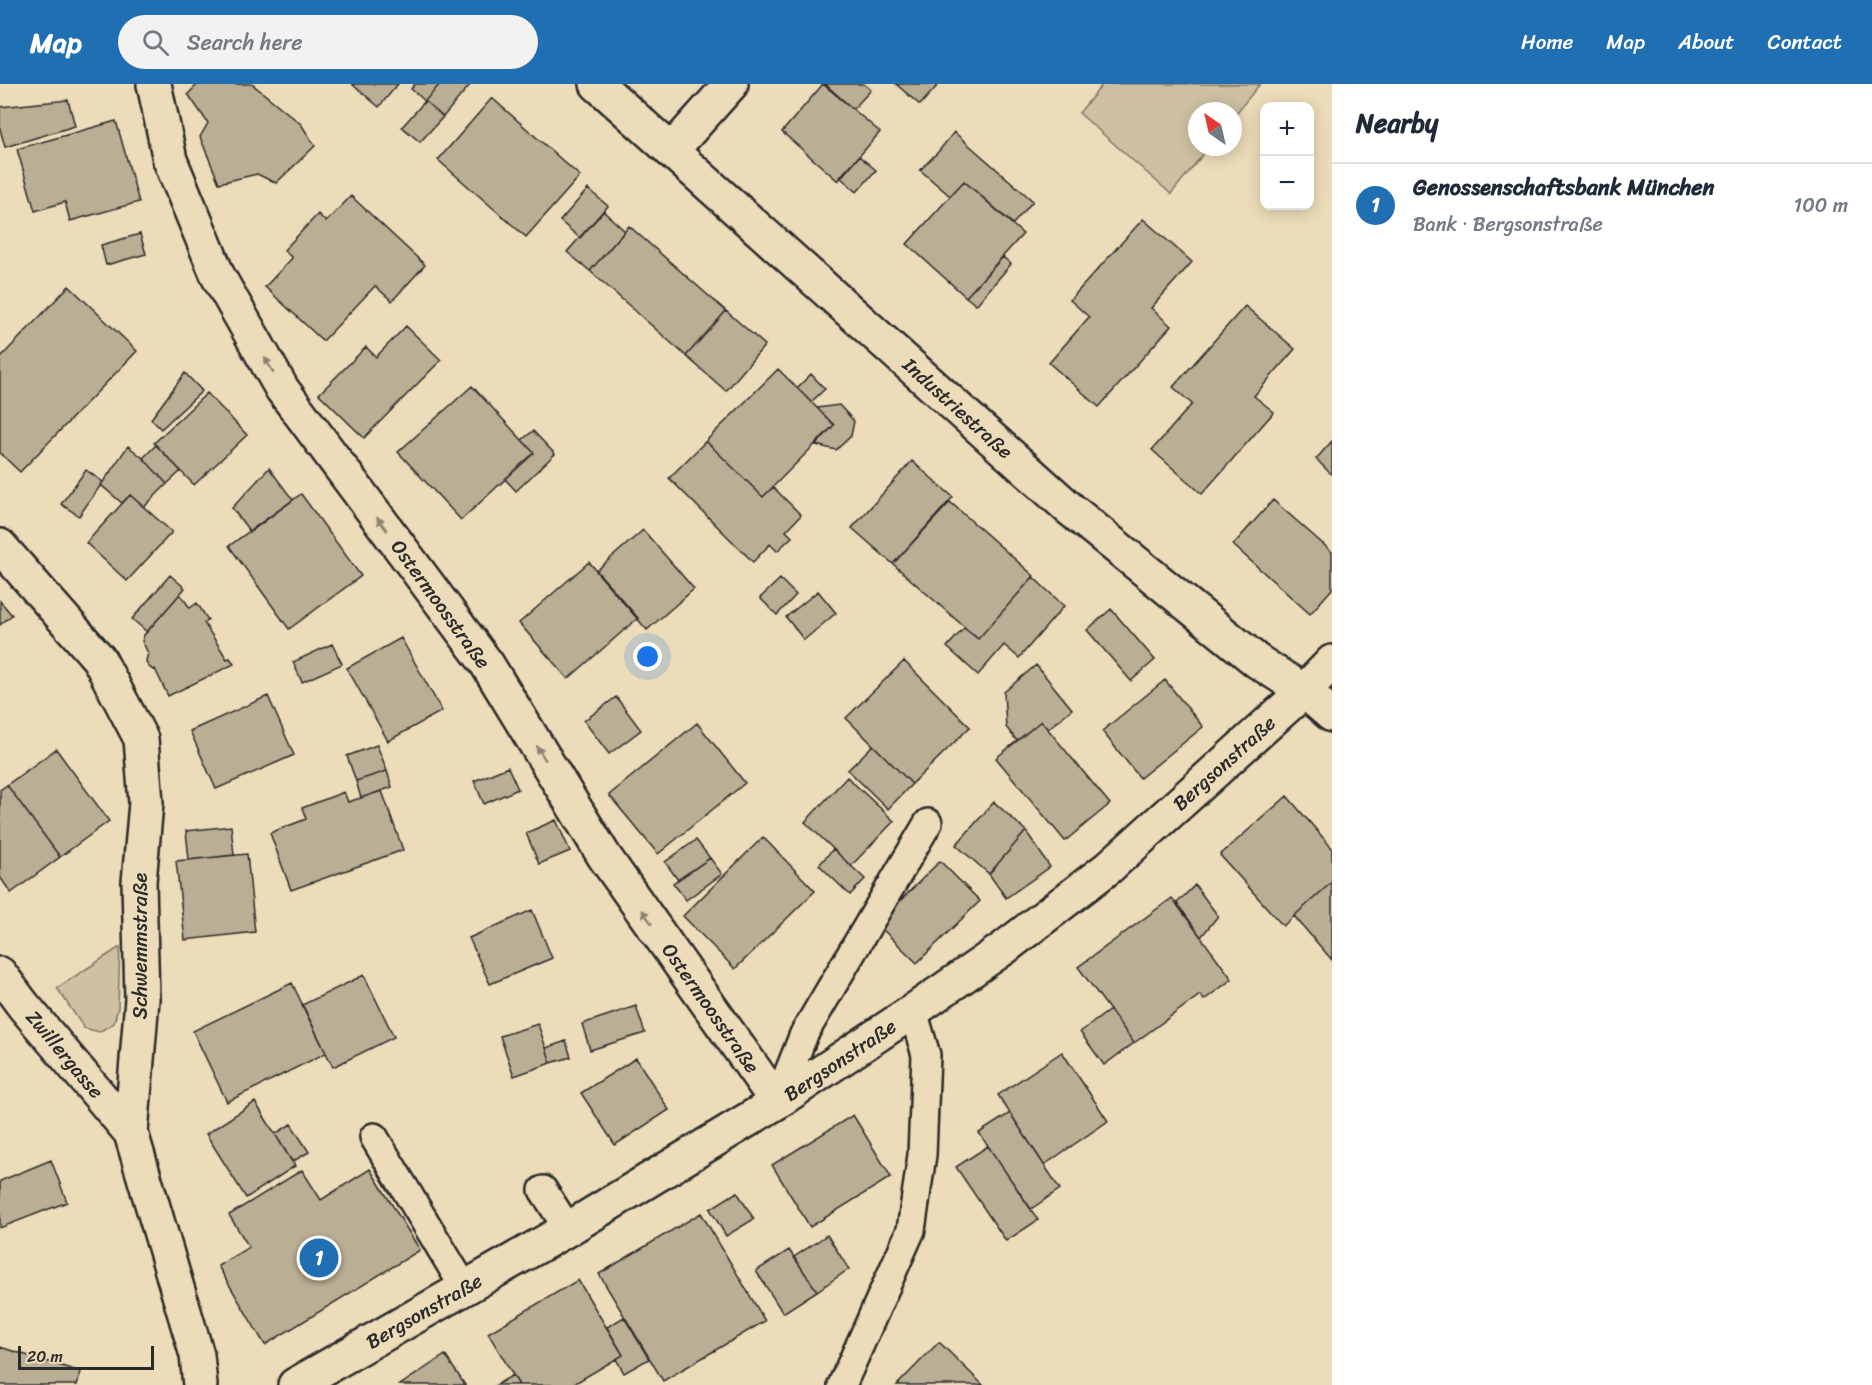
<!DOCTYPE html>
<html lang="en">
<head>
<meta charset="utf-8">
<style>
  body { margin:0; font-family:Sriracha,sans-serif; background:#f2f2f3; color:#1f2937 }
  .controls { position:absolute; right:18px; top:18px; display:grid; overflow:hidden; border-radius:12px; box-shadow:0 3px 15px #0003 }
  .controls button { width:54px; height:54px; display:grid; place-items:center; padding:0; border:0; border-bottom:2px solid #e0e1e3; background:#fff; color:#1f2937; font:30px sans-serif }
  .compass { position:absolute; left:1188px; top:18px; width:54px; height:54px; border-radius:50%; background:#fff; box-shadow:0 3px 15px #0003; rotate:326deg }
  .scale { position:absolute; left:18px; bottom:15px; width:136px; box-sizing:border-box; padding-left:6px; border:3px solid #2b2b2b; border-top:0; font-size:16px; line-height:21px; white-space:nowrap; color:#2b2b2b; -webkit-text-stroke:4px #eddcb9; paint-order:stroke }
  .you { position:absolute; left:648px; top:573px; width:21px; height:21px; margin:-15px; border:4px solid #fff; border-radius:50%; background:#1a73e8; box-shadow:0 0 0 9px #1a73e833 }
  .badge { display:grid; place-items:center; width:39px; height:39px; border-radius:50%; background:#1f6fb2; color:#fff; font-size:20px; font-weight:700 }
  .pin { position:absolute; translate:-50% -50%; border:3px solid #fff; box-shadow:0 2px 6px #0006 }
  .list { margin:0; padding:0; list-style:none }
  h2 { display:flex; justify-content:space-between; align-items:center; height:78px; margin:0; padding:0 24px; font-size:26px }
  h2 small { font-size:20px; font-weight:400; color:#747a83 }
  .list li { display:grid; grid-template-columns:39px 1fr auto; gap:18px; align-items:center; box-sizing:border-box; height:84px; padding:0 24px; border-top:2px solid #e0e1e3 }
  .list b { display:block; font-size:22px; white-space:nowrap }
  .list p { margin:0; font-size:20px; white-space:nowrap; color:#747a83 }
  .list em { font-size:20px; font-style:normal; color:#747a83 }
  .icon { flex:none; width:33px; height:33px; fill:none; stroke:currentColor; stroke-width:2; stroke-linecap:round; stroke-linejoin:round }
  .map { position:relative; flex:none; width:1332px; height:1301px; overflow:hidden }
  header { display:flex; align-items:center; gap:36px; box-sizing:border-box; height:84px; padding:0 30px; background:#1f6fb2; color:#fff }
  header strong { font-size:28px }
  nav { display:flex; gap:33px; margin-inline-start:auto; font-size:21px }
  .search { width:420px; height:54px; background:#f2f2f3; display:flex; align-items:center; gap:15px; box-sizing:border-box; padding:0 21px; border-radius:33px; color:#747a83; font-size:22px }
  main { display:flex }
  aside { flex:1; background:#fff }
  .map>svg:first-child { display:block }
  .green { fill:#cec0a1; stroke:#7c7666; stroke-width:1.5 }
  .building { fill:#baae94; stroke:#2b2b2b; stroke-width:1.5 }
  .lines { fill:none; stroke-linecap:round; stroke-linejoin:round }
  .lane-casing { stroke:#2b2b2b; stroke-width:32 }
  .street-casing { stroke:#2b2b2b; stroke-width:38 }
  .secondary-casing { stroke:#2b2b2b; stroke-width:38 }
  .lane { stroke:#eddcb9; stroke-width:27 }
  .street { stroke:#eddcb9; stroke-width:33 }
  .secondary { stroke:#eddcb9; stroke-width:33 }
  .oneway { fill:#8c8472 }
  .labels { text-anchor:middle; stroke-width:4.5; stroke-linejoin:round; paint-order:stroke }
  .street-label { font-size:20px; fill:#2b2b2b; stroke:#eddcb9 }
</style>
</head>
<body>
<header>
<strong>Map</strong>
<div class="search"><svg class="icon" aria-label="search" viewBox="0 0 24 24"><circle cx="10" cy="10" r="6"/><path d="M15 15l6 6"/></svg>Search here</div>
<nav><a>Home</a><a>Map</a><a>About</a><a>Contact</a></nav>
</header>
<main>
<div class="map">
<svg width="1332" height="1301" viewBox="0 0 1332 1301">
  <rect width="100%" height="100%" fill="#eddcb9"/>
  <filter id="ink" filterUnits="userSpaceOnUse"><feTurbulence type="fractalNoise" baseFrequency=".0167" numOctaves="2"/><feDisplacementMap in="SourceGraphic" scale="12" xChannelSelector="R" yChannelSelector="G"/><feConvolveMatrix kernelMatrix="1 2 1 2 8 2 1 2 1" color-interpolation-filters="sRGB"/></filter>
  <g filter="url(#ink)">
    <path class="green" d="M 1103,0 L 1260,0 L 1233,33 L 1233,27 L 1197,27 L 1197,63 L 1209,63 L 1171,110 L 1079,29 Z
      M 120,863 L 118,924 L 114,939 L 99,948 L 84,944 L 57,904 Z"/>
    <path class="building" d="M 198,0 L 252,0 L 301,40 L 315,62 L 276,99 L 257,90 L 219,99 L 200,53 L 208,39 L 188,10 Z
      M 352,0 L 398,0 L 379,23 Z
      M 415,0 L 440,0 L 425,17 L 411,5 Z
      M 440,0 L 470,1 L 443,33 L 425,17 Z
      M 823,0 L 880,48 L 838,97 L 782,48 Z
      M 825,0 L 864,0 L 871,6 L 853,25 Z
      M 896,0 L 939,0 L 920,21 Z
      M 492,14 L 580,92 L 526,153 L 438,76 Z
      M 68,16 L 75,42 L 5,63 L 0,45 L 0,23 Z
      M 425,17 L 443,33 L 420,58 L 402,43 Z
      M 116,37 L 139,118 L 70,137 L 65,118 L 35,127 L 17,65 Z
      M 954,48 L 1033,117 L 1013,140 L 964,97 L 950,112 L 920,86 L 938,68 Z
      M 859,72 L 876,86 L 857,108 L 840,93 Z
      M 964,97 L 1023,150 L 966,213 L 907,160 Z
      M 588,105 L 608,122 L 580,154 L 560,137 Z
      M 351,112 L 425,181 L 392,217 L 375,202 L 323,257 L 265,203 L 292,174 L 284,166 L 318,130 L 326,138 Z
      M 603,127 L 625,147 L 590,187 L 567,168 Z
      M 1143,135 L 1192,178 L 1151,224 L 1171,242 L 1099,323 L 1049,279 L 1089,233 L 1070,216 Z
      M 629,142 L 726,227 L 686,272 L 590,187 Z
      M 140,150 L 146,170 L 106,181 L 101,161 Z
      M 1003,173 L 1011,180 L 976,221 L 966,213 Z
      M 69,202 L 137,267 L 20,388 L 0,369 L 0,274 Z
      M 1245,222 L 1295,265 L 1254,312 L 1274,328 L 1202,410 L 1152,366 L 1192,320 L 1173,303 Z
      M 726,227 L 765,261 L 726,307 L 686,272 Z
      M 406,242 L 441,276 L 364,354 L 319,310 L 366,263 L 376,273 Z
      M 778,285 L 834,341 L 763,413 L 706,357 Z
      M 185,289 L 202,307 L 161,345 L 151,335 Z
      M 811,290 L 825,305 L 811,318 L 797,304 Z
      M 472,302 L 534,369 L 461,436 L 398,368 Z
      M 207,309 L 247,351 L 194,401 L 154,359 Z
      M 839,321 L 854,337 L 851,352 L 836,366 L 816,361 L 834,341 L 817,324 Z
      M 533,347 L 555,370 L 516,407 L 505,395 L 534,369 L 522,356 Z
      M 706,357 L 763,413 L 773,403 L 801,431 L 786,447 L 792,453 L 777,467 L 770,460 L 753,478 L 669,394 Z
      M 1332,357 L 1332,391 L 1316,375 Z
      M 156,361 L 181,387 L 167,400 L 143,374 Z
      M 128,362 L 143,374 L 167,400 L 144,423 L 130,411 L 122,419 L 101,401 Z
      M 912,377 L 953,413 L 893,480 L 852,444 Z
      M 269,384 L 293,416 L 250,448 L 232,424 Z
      M 86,386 L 103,398 L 79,432 L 61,420 Z
      M 301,410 L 361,492 L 289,545 L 229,462 Z
      M 130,411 L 172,448 L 127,497 L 86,459 Z
      M 1273,416 L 1332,468 L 1332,505 L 1310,530 L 1233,461 Z
      M 950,418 L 1034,492 L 978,555 L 893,480 Z
      M 643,446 L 694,505 L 647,546 L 596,487 Z
      M 589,478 L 638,534 L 568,595 L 519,539 Z
      M 170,491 L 185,504 L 147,548 L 132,535 Z
      M 1033,493 L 1064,522 L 1019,574 L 1004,561 L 978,591 L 947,563 L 964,544 L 978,555 Z
      M 780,495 L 796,511 L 777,531 L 760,514 Z
      M 818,507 L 836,529 L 804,556 L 786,533 Z
      M 180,510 L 190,524 L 197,519 L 208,536 L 204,539 L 227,575 L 230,574 L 234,580 L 168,612 L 155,585 L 153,586 L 148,582 L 146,578 L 147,572 L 149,571 L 142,557 L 144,551 Z
      M 0,517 L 12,531 L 0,541 Z
      M 1111,525 L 1155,576 L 1131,597 L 1087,546 Z
      M 401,554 L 442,627 L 388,657 L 347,584 Z
      M 332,560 L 342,580 L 302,598 L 293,578 Z
      M 904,577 L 970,643 L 912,700 L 846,634 Z
      M 1036,581 L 1072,625 L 1048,645 L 1041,637 L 1017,657 L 1006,643 L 1004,608 Z
      M 1165,596 L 1203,643 L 1140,694 L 1102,647 Z
      M 268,612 L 294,671 L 216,705 L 190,647 Z
      M 616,613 L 641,646 L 609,670 L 584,637 Z
      M 1041,637 L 1110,720 L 1065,757 L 996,674 Z
      M 697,639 L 745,699 L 658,770 L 609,711 Z
      M 377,661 L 387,687 L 356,697 L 347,672 Z
      M 873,661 L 912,700 L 888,725 L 848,686 Z
      M 56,665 L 109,737 L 60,773 L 7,701 Z
      M 508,683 L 518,705 L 484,720 L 474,697 Z
      M 387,687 L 392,703 L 361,714 L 356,697 Z
      M 847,693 L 894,737 L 851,782 L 805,738 Z
      M 7,701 L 60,773 L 11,809 L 0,793 L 0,706 Z
      M 382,707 L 403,766 L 291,806 L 270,749 L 306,735 L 302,724 L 344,708 L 348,718 Z
      M 1287,712 L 1332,764 L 1332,798 L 1283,842 L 1220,771 Z
      M 994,718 L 1026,747 L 989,790 L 956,761 Z
      M 556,736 L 570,767 L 539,780 L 526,749 Z
      M 231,742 L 234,771 L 189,776 L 186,747 Z
      M 1026,747 L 1050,783 L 1006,814 L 989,790 Z
      M 763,753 L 815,807 L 735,885 L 683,832 Z
      M 696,756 L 710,774 L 678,796 L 665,778 Z
      M 833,765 L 865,795 L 850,811 L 819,781 Z
      M 247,770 L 255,848 L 185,856 L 176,777 Z
      M 710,774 L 722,790 L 686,816 L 673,799 Z
      M 940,777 L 980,817 L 917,879 L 877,840 Z
      M 1332,798 L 1332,876 L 1294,832 Z
      M 1195,801 L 1218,832 L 1201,853 L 1177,819 Z
      M 1172,814 L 1232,895 L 1204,916 L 1200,911 L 1134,959 L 1078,883 Z
      M 532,826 L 552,874 L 490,900 L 469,854 Z
      M 364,891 L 394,953 L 333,983 L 302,921 Z
      M 292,899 L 326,969 L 227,1018 L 193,947 Z
      M 636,922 L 645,949 L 590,966 L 582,940 Z
      M 1110,926 L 1134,959 L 1104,981 L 1080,948 Z
      M 538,940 L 551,979 L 514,992 L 500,952 Z
      M 566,957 L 571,973 L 551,979 L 546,964 Z
      M 1062,968 L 1108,1037 L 1044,1081 L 998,1011 Z
      M 636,974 L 669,1026 L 615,1061 L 581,1009 Z
      M 255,1018 L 295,1082 L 246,1114 L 206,1050 Z
      M 1010,1029 L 1060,1105 L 1031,1125 L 979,1049 Z
      M 853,1031 L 891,1093 L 810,1143 L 772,1081 Z
      M 291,1040 L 309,1068 L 292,1078 L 275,1050 Z
      M 988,1062 L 1038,1136 L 1006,1157 L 956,1083 Z
      M 51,1076 L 67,1118 L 0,1144 L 0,1097 Z
      M 370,1085 L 420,1166 L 265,1261 L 218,1182 L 249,1163 L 229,1131 L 302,1086 L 321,1116 Z
      M 737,1108 L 754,1135 L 726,1152 L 710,1125 Z
      M 701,1129 L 765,1237 L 663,1297 L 599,1190 Z
      M 827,1151 L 849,1185 L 817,1207 L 794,1173 Z
      M 789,1166 L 817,1207 L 783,1229 L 756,1187 Z
      M 578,1196 L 623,1271 L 572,1301 L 519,1301 L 488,1249 Z
      M 624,1233 L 649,1275 L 624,1289 L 616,1275 L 623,1271 L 607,1243 Z
      M 939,1258 L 983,1301 L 897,1301 Z
      M 0,1263 L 81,1288 L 77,1301 L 0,1301 Z
      M 445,1271 L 465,1301 L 400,1301 Z
      M 513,1291 L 519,1301 L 496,1301 Z"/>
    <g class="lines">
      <g class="lane-casing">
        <path id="lane" d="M 777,1018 L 804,950 L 928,739
          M 374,1053 L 464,1203
          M 543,1106 L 568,1145
          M 842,1301 L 911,1146 L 922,1071 L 926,971 L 913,927"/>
      </g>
      <g class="street-casing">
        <path id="street" d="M 154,0 L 170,76 L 218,192 L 282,305 L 487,580 L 604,772 L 777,1018
          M 597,0 L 1070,425 L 1257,577 L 1304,607 L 1332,631
          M 671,67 L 731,0
          M 0,462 L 99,575 L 141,655 L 146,719 L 139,798 L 142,915 L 131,1049 L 197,1271 L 200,1301
          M 0,890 L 23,921 L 131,1049"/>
      </g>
      <g class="secondary-casing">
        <path id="secondary" d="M 295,1301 L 568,1145 L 777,1018 L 913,927 L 1004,864 L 1108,784 L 1304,607 L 1332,578"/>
      </g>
      <use href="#lane" class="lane"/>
      <use href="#street" class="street"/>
      <use href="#secondary" class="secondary"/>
    </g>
    <defs><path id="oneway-solid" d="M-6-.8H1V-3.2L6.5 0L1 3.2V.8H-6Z" transform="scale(1.5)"/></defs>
    <g class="oneway">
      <use href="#oneway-solid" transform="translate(269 281) rotate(-120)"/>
      <use href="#oneway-solid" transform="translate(382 440) rotate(-127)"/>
      <use href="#oneway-solid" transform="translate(541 669) rotate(-121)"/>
      <use href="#oneway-solid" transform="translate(647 833) rotate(-125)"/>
    </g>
  </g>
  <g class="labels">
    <g class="street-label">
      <text transform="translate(958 324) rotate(42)" y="7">Industriestraße</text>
      <text transform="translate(441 520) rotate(54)" y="7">Ostermoosstraße</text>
      <text transform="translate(1224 679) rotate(-42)" y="7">Bergsonstraße</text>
      <text transform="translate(140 862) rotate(-90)" y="7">Schwemmstraße</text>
      <text transform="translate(711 924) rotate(55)" y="7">Ostermoosstraße</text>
      <text transform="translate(65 970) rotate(50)" y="7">Zwillergasse</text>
      <text transform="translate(840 976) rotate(-34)" y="7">Bergsonstraße</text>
      <text transform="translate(424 1227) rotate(-30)" y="7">Bergsonstraße</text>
    </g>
  </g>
</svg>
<div class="controls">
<button>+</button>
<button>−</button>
</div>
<svg class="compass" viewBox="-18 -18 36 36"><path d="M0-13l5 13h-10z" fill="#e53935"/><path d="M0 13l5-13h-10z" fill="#747a83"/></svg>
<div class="scale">20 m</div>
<div class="you"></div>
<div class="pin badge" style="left:319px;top:1174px">1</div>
</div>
<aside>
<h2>Nearby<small></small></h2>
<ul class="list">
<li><span class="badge">1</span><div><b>Genossenschaftsbank München</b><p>Bank · Bergsonstraße</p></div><em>100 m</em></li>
</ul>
</aside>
</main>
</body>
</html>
